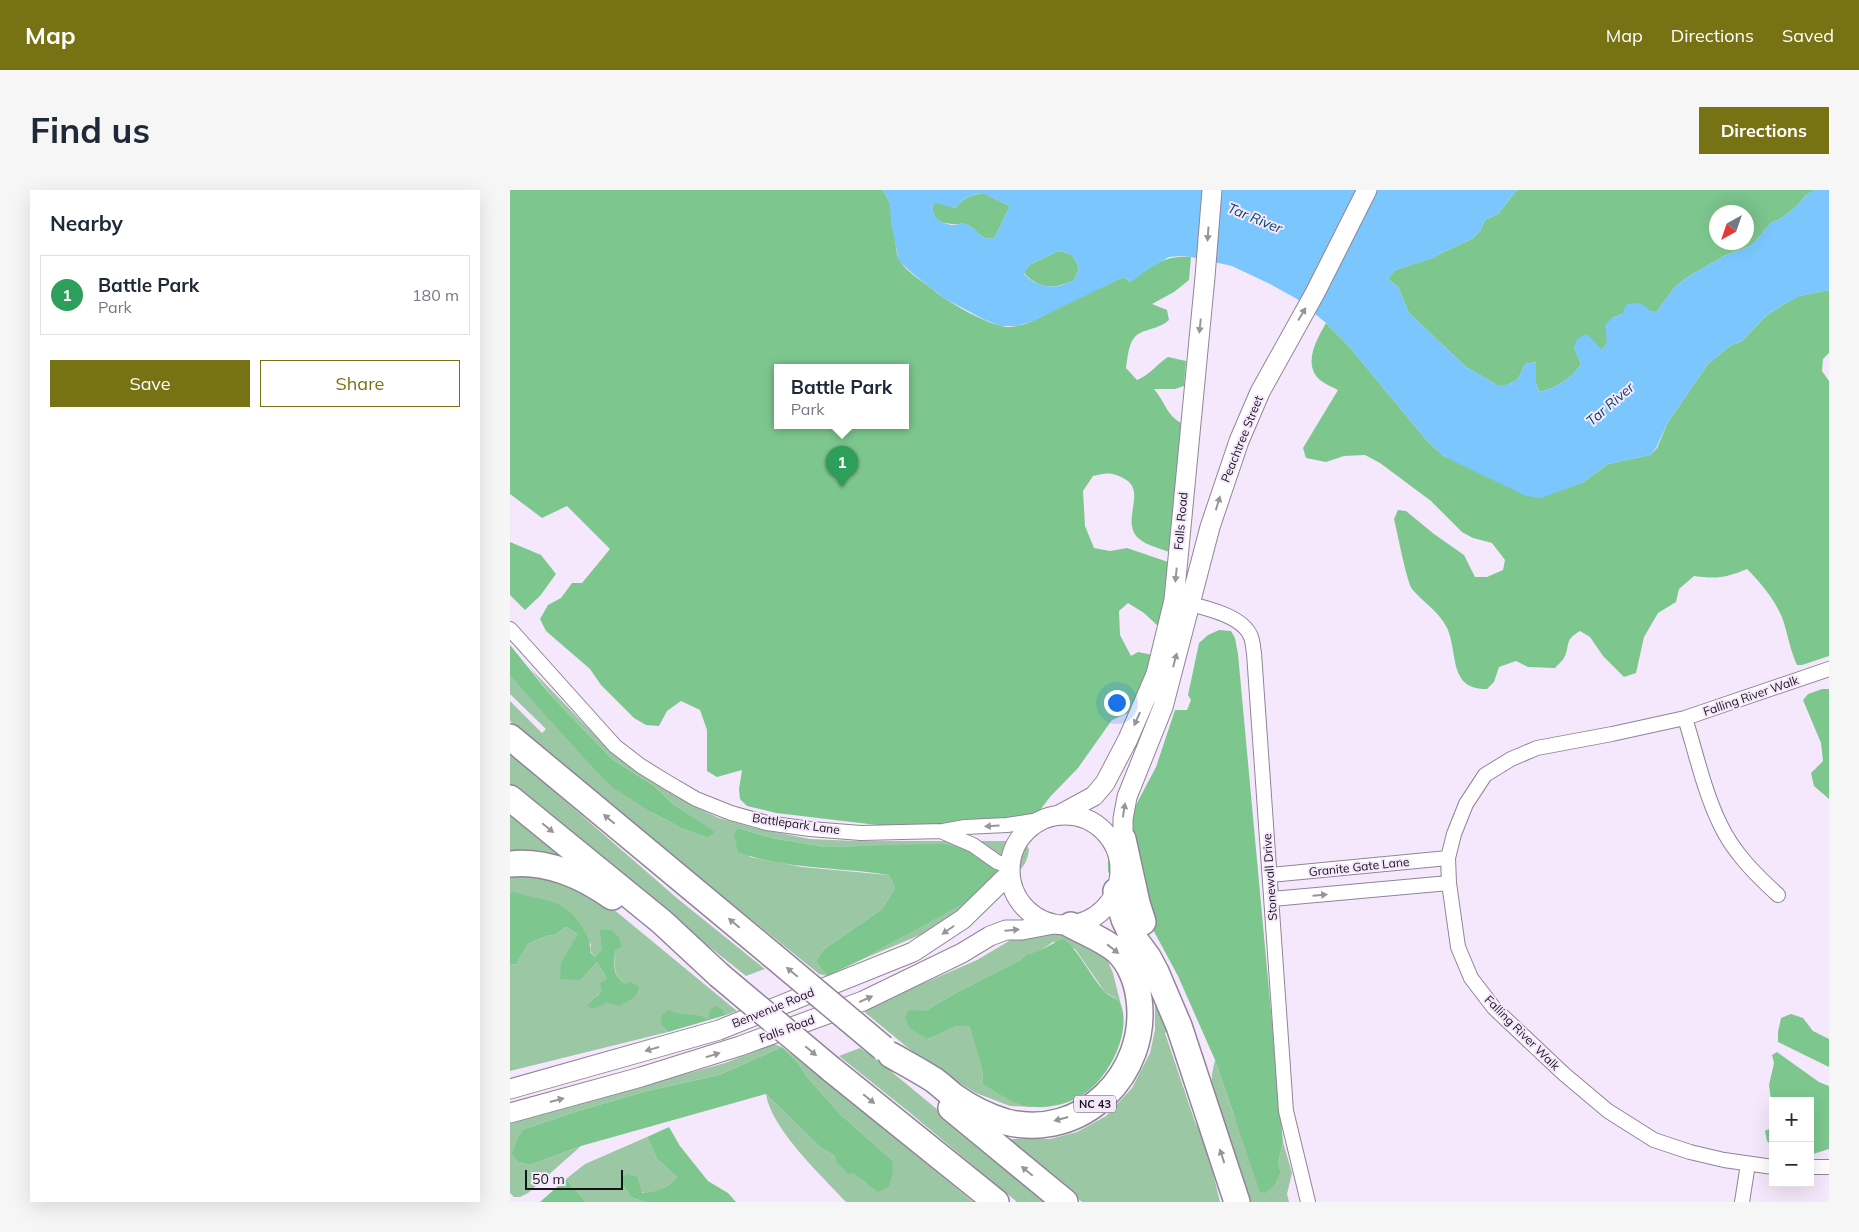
<!DOCTYPE html>
<html lang="en">
<head>
<meta charset="utf-8">
<style>
  body { margin:0; font-family:Mulish,sans-serif; background:#f6f6f7; color:#1f2937 }
  .controls { position:absolute; right:15px; bottom:15px; display:grid; overflow:hidden; border-radius:0px; box-shadow:0 5px 20px #0002 }
  .controls button { width:45px; height:45px; display:grid; place-items:center; padding:0; border:0; border-bottom:1px solid #e0e1e3; background:#fff; color:#1f2937; font:25px sans-serif }
  .compass { position:absolute; left:1199px; top:15px; width:45px; height:45px; border-radius:50%; background:#fff; box-shadow:0 5px 20px #0002; rotate:220deg }
  .scale { position:absolute; left:15px; bottom:12px; width:98px; box-sizing:border-box; padding-left:5px; border:2px solid #19141b; border-top:0; font-size:14px; line-height:18px; white-space:nowrap; color:#19141b; -webkit-text-stroke:4px #f6e8fc; paint-order:stroke }
  .you { position:absolute; left:606px; top:512px; width:18px; height:18px; margin:-12px; border:4px solid #fff; border-radius:50%; background:#1a73e8; box-shadow:0 0 0 8px #1a73e833 }
  .badge { display:grid; place-items:center; width:32px; height:32px; border-radius:50%; background:#777214; color:#fff; font-size:16px; font-weight:700 }
  .pin { position:absolute; translate:-50% -41px; filter:drop-shadow(0 1px 2px #0008) }
  .pin::after { content:''; position:absolute; top:26px; width:18px; height:15px; background:inherit; clip-path:polygon(0 0,100% 0,50% 100%) }
  .popup { position:absolute; left:264px; top:174px; width:135px; height:65px; box-sizing:border-box; display:grid; place-content:center; border-radius:0px; background:#fff; filter:drop-shadow(0 1px 4px #0005); font-size:16px; white-space:nowrap; color:#747a83 }
  .popup b { font-size:19px; color:#1f2937 }
  .popup::after { content:''; position:absolute; left:50%; top:100%; margin-left:-10px; border:10px solid transparent; border-top-color:#fff }
  .list { margin:0; padding:0; list-style:none }
  h2 { display:flex; justify-content:space-between; align-items:center; height:65px; margin:0; padding:0 20px; font-size:21px }
  h2 small { font-size:16px; font-weight:400; color:#747a83 }
  .list li { display:grid; grid-template-columns:32px 1fr auto; gap:15px; align-items:center; box-sizing:border-box; height:80px; margin:0 10px 10px; padding:0 10px; border:1px solid #e0e1e3; border-radius:0px }
  .list b { display:block; font-size:19px; white-space:nowrap }
  .list p { margin:0; font-size:16px; white-space:nowrap; color:#747a83 }
  .list em { font-size:16px; font-style:normal; color:#747a83 }
  .actions { display:flex; gap:10px; padding:15px 20px }
  .actions a { flex:1; padding:11px 0; border:1px solid #777214; border-radius:0px; text-align:center; font-size:18px; color:#777214 }
  .actions .main { background:#777214; color:#fff }
  .map { position:relative; flex:none; width:1319px; height:1012px; overflow:hidden; border-radius:0px }
  header { display:flex; align-items:center; gap:30px; box-sizing:border-box; height:70px; padding:0 25px; background:#777214; color:#fff }
  header strong { font-size:24px }
  nav { display:flex; gap:28px; margin-inline-start:auto; font-size:18px }
  .intro { display:flex; align-items:center; justify-content:space-between; box-sizing:border-box; height:120px; padding:0 30px }
  h1 { margin:0; font-size:35px }
  .button { padding:12px 22px; border-radius:0px; background:#777214; color:#fff; font-size:18px; font-weight:700 }
  main { display:flex; gap:30px; padding:0 30px }
  aside { flex:1; background:#fff; border-radius:0px; box-shadow:0 5px 20px #0002 }
  .map>svg:first-child { display:block }
  .green { fill:#9bc7a4 }
  .forest { fill:#7dc78f; fill-rule:evenodd }
  .water { fill:#7ac6fd; fill-rule:evenodd }
  .lines { fill:none; stroke-linecap:round; stroke-linejoin:round }
  .minor-casing { stroke:#918497; stroke-width:16 }
  .secondary-casing { stroke:#918497; stroke-width:21 }
  .motorway-casing { stroke:#918497; stroke-width:28 }
  .minor { stroke:#fff; stroke-width:14 }
  .secondary { stroke:#fff; stroke-width:19 }
  .motorway { stroke:#fff; stroke-width:25 }
  .motorway-bridge-casing { stroke:#918497; stroke-width:28; stroke-linecap:butt }
  .motorway-bridge { stroke:#fff; stroke-width:25 }
  .oneway { fill:#989598 }
  .labels { text-anchor:middle; stroke-width:4; stroke-linejoin:round; paint-order:stroke }
  .shield { fill:#f6e8fc; stroke:#5b545e; stroke-width:1 }
  .shield-label { font-size:11px; font-weight:bold; fill:#19141b }
  .street-label { font-size:12px; fill:#19141b; stroke:#f6e8fc }
  .water-label { font-size:14px; font-style:italic; fill:#064568; stroke:#f6e8fc }
</style>
</head>
<body>
<header>
<strong>Map</strong>
<nav><a>Map</a><a>Directions</a><a>Saved</a></nav>
</header>
<div class="intro"><h1>Find us</h1><a class="button">Directions</a></div>
<main>
<aside>
<h2>Nearby<small></small></h2>
<ul class="list">
<li><span class="badge" style="background:#2e9e5b">1</span><div><b>Battle Park</b><p>Park</p></div><em>180 m</em></li>
</ul>
<div class="actions"><a class="main">Save</a><a>Share</a></div>
</aside>
<div class="map">
<svg width="1319" height="1012" viewBox="0 0 1319 1012">
  <rect width="100%" height="100%" fill="#f6e8fc"/>
  <path class="green" d="M 20,478 L 103,564 L 181,615 L 209,628 L 245,638 L 300,649 L 346,651 L 498,651 L 513,652 L 519,659 C 518,670 514,676 507,684 L 429,737 L 353,769 L 441,720 L 372,656 L 315,657 L 262,648 L 228,638 L 240,667 L 292,677 L 379,685 L 385,698 L 372,719 L 313,760 L 308,771 L 317,786 L 309,784 L 78,598 L 0,531 L 0,511 L 32,543 L 36,539 L 0,504 L 0,486 L 52,542 L 141,622 L 173,639 L 198,648 L 204,642 L 163,614 L 143,595 L 103,570 L 43,508 Z
    M 0,563 L 168,709 L 255,779 L 236,786 L 63,648 L 0,595 Z
    M 0,618 L 70,677 L 0,669 Z
    M 0,683 L 29,683 L 91,709 L 227,821 L 216,825 L 213,820 L 199,829 L 168,824 L 151,835 L 158,842 L 0,881 L 0,775 L 6,774 L 18,754 L 36,746 L 44,745 L 56,737 L 68,744 L 71,790 L 87,772 L 97,789 L 93,801 L 85,807 L 115,794 C 101,783 106,777 105,759 L 92,759 L 85,767 L 80,761 L 81,754 C 66,743 16,699 0,703 Z
    M 538,739 L 551,743 L 562,739 L 596,767 L 603,783 L 611,815 L 605,808 L 595,802 L 565,759 L 543,752 L 527,763 L 517,764 L 510,770 L 444,804 L 415,821 L 418,849 L 447,836 L 461,836 L 472,879 L 473,894 L 508,913 L 523,917 L 500,916 L 466,903 L 443,889 L 442,894 L 352,820 L 467,770 L 504,748 L 507,750 L 524,747 Z
    M 627,763 L 659,839 L 655,843 L 685,932 L 696,953 L 710,1012 L 572,1012 L 500,949 L 540,949 L 567,942 L 596,926 L 622,898 L 640,863 L 645,840 L 645,812 L 639,810 Z
    M 264,854 L 272,857 L 312,888 L 463,1012 L 336,1012 C 312,986 261,939 256,904 L 311,958 L 325,966 L 356,993 L 382,970 L 331,925 L 297,887 L 288,873 L 272,857 L 209,885 L 137,901 L 68,921 L 14,939 L 9,972 L 20,975 L 71,956 L 18,1003 L 10,1007 L 4,1007 L 0,1003 L 0,933 L 215,873 Z
    M 350,858 L 366,869 L 540,1012 L 507,1012 L 399,922 L 329,866 Z
    M 705,870 L 724,926 L 765,995 L 771,982 L 768,973 L 773,952 L 782,983 L 777,1004 L 779,1012 L 734,1012 L 701,904 L 702,884 Z
    M 137,947 L 147,969 L 167,987 C 142,1010 138,1007 110,991 L 121,1007 L 134,1012 L 76,1012 L 56,989 L 75,974 Z"/>
  <path class="forest" d="M 0,0 L 373,0 L 380,13 L 387,64 C 392,80 409,88 421,98 C 436,111 480,137 499,137 C 518,136 536,124 552,116 C 573,106 593,96 614,87 L 620,92 C 642,76 653,65 681,67 L 679,90 L 664,102 L 642,114 L 657,120 L 659,130 C 650,138 641,138 630,143 C 618,149 618,167 616,178 L 627,190 C 640,185 647,174 658,167 L 676,171 L 674,196 L 665,199 L 644,199 C 655,212 656,224 671,233 L 659,362 C 648,358 635,355 627,347 C 611,329 638,300 613,288 C 600,282 597,283 583,286 L 573,301 L 575,336 L 584,358 L 600,361 L 617,358 L 658,372 L 654,409 L 649,437 L 634,423 L 618,413 L 609,421 L 610,445 L 621,466 L 628,462 L 643,465 L 634,491 L 621,522 L 602,530 L 568,578 L 540,607 L 521,632 L 444,638 L 367,635 L 266,623 L 237,616 L 230,609 L 229,599 L 232,580 L 207,587 L 197,581 L 197,540 L 190,520 L 171,511 L 157,521 L 149,536 L 136,535 L 124,528 L 91,495 L 80,479 L 36,441 L 30,429 L 38,415 L 51,408 L 62,393 L 72,393 L 100,359 L 57,316 L 32,328 L 0,304 ZM 268,178 L 396,178 L 396,236 L 268,236 Z
    M 1007,0 L 1305,0 L 1296,5 L 1287,16 L 1272,28 L 1261,33 L 1241,56 L 1214,66 L 1176,88 L 1165,97 L 1147,121 L 1112,124 L 1102,128 L 1097,153 L 1092,160 L 1064,157 L 1071,174 C 1062,189 1046,198 1029,202 L 1026,193 L 1026,172 L 1015,174 L 1008,189 L 997,195 L 987,195 L 956,177 L 899,123 L 888,97 L 878,89 L 885,80 L 923,68 L 929,64 L 962,49 L 970,41 L 975,30 L 988,24 ZM 1206,22 L 1236,22 L 1236,52 L 1206,52 Z
    M 473,3 L 500,16 L 485,47 C 473,54 467,39 458,35 C 452,32 447,35 442,34 C 428,33 421,27 423,14 L 425,12 L 445,18 C 453,9 460,5 473,3 Z
    M 548,61 C 563,64 563,64 569,79 L 564,90 C 545,100 528,99 514,83 L 519,75 Z
    M 1319,100 L 1319,163 L 1313,169 L 1312,181 L 1319,191 L 1319,466 L 1292,475 L 1287,475 C 1280,460 1278,445 1273,430 C 1266,411 1251,393 1237,379 C 1216,388 1206,389 1184,386 L 1169,399 L 1166,412 L 1148,423 L 1134,447 L 1126,483 L 1114,487 L 1093,466 L 1080,447 L 1070,441 C 1053,451 1061,455 1054,468 C 1052,471 1048,475 1045,478 L 1018,477 L 1006,471 L 989,477 L 984,492 L 977,499 C 937,500 949,460 936,436 C 928,421 913,412 902,399 C 897,393 887,341 884,329 L 888,320 L 896,321 L 924,344 L 954,365 L 965,387 L 977,387 L 993,380 L 995,370 L 982,353 L 963,348 L 952,342 L 921,311 L 870,273 L 855,265 L 834,266 L 816,272 L 796,268 L 793,258 L 828,200 C 822,197 815,194 810,190 C 792,174 807,149 816,133 L 838,155 L 918,252 L 935,267 L 1072,293 L 1098,274 L 1140,265 L 1147,258 L 1158,232 L 1198,174 L 1220,156 L 1232,151 L 1256,126 L 1274,114 L 1289,106 Z
    M 0,352 L 31,365 L 46,384 L 30,406 L 15,420 L 0,405 Z
    M 709,440 L 721,441 L 725,448 L 728,464 L 773,952 L 768,973 L 771,982 L 765,995 L 755,1003 L 750,1002 L 705,870 L 668,786 L 641,736 L 603,692 L 598,681 L 598,671 L 600,664 L 646,577 L 665,520 L 677,520 L 681,510 L 678,505 L 689,453 L 698,445 Z
    M 0,455 L 43,508 L 103,570 L 143,595 L 163,614 L 205,642 L 198,648 L 173,639 L 141,622 L 102,597 L 76,570 L 0,486 Z
    M 1312,499 L 1319,499 L 1319,609 L 1304,596 L 1301,583 L 1313,571 L 1311,553 L 1293,510 L 1298,504 Z
    M 228,638 L 262,648 L 315,657 L 431,654 L 489,664 L 494,676 L 476,701 L 353,769 L 317,786 L 307,771 L 313,760 L 372,719 L 385,698 L 379,685 C 329,677 276,680 228,662 L 224,645 Z
    M 4,702 C 38,713 53,706 74,740 C 78,748 81,753 80,762 L 85,767 L 92,759 L 90,740 L 101,740 L 109,747 L 111,757 L 105,760 C 105,777 101,783 115,794 L 121,792 L 129,797 C 127,808 119,811 109,816 L 97,812 L 83,819 L 77,816 L 92,801 L 90,793 L 97,789 L 87,772 L 71,790 L 50,789 L 51,773 L 68,744 L 56,737 L 44,745 L 36,746 L 18,754 L 6,774 L 0,775 L 0,703 Z
    M 554,749 C 571,764 579,784 594,801 C 598,806 608,808 611,815 C 622,845 596,893 569,907 C 557,914 539,918 525,917 C 507,917 488,903 473,894 L 472,879 L 460,836 L 447,836 L 418,849 L 401,839 L 395,828 L 399,820 L 415,821 L 444,804 L 510,770 L 517,764 C 531,763 540,753 554,749 Z
    M 205,816 L 213,820 L 216,825 L 158,842 L 151,835 L 152,825 L 158,820 C 173,827 185,822 198,829 L 200,820 Z
    M 1281,824 L 1293,828 L 1303,841 L 1319,849 L 1319,877 L 1268,852 L 1268,842 L 1271,828 Z
    M 272,857 L 288,873 L 297,887 L 331,925 L 382,970 L 383,982 L 379,996 L 368,1002 L 343,983 L 338,984 L 327,972 L 325,966 L 311,958 L 256,904 L 71,956 L 20,975 L 9,972 L 2,964 L 8,948 L 14,939 L 68,921 L 137,901 L 209,885 Z
    M 1267,862 L 1309,892 L 1319,896 L 1319,959 L 1300,965 L 1300,911 L 1263,911 L 1263,925 L 1259,895 L 1264,873 L 1262,865 Z
    M 159,937 L 170,956 L 198,991 L 218,1003 L 226,1012 L 134,1012 L 121,1007 L 110,991 L 116,984 L 127,987 L 132,1003 C 148,1003 156,998 167,987 L 147,969 L 137,947 Z
    M 1263,937 L 1263,957 L 1257,951 L 1255,941 Z
    M 56,989 L 76,1012 L 30,1012 Z"/>
  <path class="water" d="M 373,0 L 1007,0 L 988,24 L 975,30 L 970,41 L 962,49 L 929,64 L 924,68 L 885,80 L 878,89 L 888,97 L 899,123 L 956,177 L 987,195 L 997,195 L 1008,189 L 1015,174 L 1026,172 L 1026,193 L 1029,202 C 1046,198 1062,189 1071,174 L 1064,157 L 1067,149 L 1077,144 L 1092,160 L 1097,153 L 1095,135 L 1102,128 L 1112,124 L 1117,114 L 1130,113 L 1141,121 L 1147,121 L 1165,97 L 1176,88 L 1214,66 L 1241,56 L 1261,33 L 1272,28 L 1287,16 L 1296,5 L 1305,0 L 1319,0 L 1319,100 L 1290,106 L 1274,114 L 1256,126 L 1232,151 L 1220,156 L 1198,174 L 1158,232 L 1146,258 L 1140,265 L 1098,274 L 1072,293 L 1031,308 L 1016,306 L 935,267 L 918,252 L 838,155 L 816,133 L 787,109 L 758,93 L 722,76 L 681,67 L 671,66 L 659,67 L 637,80 L 620,92 L 614,87 L 523,131 L 507,136 L 490,136 L 473,129 L 434,108 L 402,83 L 389,71 L 381,33 L 380,13 ZM 472,3 L 500,16 L 485,47 C 473,54 467,39 458,35 C 452,32 447,35 442,35 C 429,33 421,27 423,14 L 425,13 L 445,18 C 453,9 460,5 472,3 ZM 548,61 C 563,64 563,64 569,79 L 564,90 C 546,100 528,99 514,84 L 519,75 Z"/>
  <g class="lines">
    <g class="minor-casing">
      <path id="minor" d="M 672,412 C 692,417 733,425 741,447 C 743,452 743,458 744,463 L 776,921 L 798,1012
        M 0,439 L 105,556 L 131,576 L 157,592 L 186,609 L 221,623 L 257,633 L 300,639 L 351,643 L 433,641 L 455,637 L 497,635 L 530,630
        M 1175,528 C 1186,563 1194,601 1210,634 C 1223,662 1245,684 1268,705
        M 433,642 L 463,655 L 487,672 L 499,676
        M 760,685 L 938,668
        M 762,709 L 939,693
        M 1263,977 L 1214,970 L 1180,962 L 1144,950 L 1098,921 L 1054,884 L 984,818 L 961,788 L 948,757 L 939,693 L 938,668 L 944,644 L 956,614 L 975,585 L 1001,569 L 1027,558 L 1102,544 L 1175,528 L 1319,479
        M 1300,977 L 1319,977
        M 1232,1012 L 1238,974"/>
    </g>
    <g class="secondary-casing">
      <path id="secondary" d="M500 680a55 55 0 1 1 110 0a55 55 0 1 1-110 0Z
        M 549,625 L 584,606 L 595,593 L 618,549 L 646,484 L 664,410 L 695,87 L 702,0
        M 610,662 L 613,649 L 613,629 L 617,607 L 653,517 L 700,337 L 729,251 L 750,202 L 805,103 L 857,0
        M 0,899 L 209,840 L 403,762 L 453,729 L 499,684
        M 0,923 L 131,887 L 230,856 L 353,811 L 452,763 L 480,746 L 496,740 L 512,740 L 544,734"/>
    </g>
    <g class="motorway-casing">
      <path id="motorway" d="M 0,547 L 261,764
        M 0,608 L 152,732 L 209,785
        M 613,649 L 627,713 L 633,732
        M 0,674 C 36,670 73,686 102,707
        M 606,701 L 614,729 L 621,744 L 638,767 L 646,782 L 669,836 L 727,1012
        M 381,865 C 395,873 410,881 424,890 C 431,895 438,902 445,907 C 459,917 479,927 496,932 C 572,951 639,884 629,809 C 627,792 620,773 607,761 C 594,750 576,743 561,735
        M 321,879 L 486,1012
        M 441,918 L 555,1012"/>
    </g>
    <use href="#minor" class="minor"/>
    <use href="#secondary" class="secondary"/>
    <use href="#motorway" class="motorway"/>
    <g class="motorway-bridge-casing">
      <path id="motorway-bridge" d="M 261,764 L 373,858
        M 209,785 L 321,879"/>
    </g>
    <use href="#motorway-bridge" class="motorway-bridge"/>
  </g>
  <defs><path id="oneway-solid" d="M-6-.8H1V-3.2L6.5 0L1 3.2V.8H-6Z" transform="scale(1.25)"/></defs>
  <g class="oneway">
    <use href="#oneway-solid" transform="translate(698 44) rotate(94)"/>
    <use href="#oneway-solid" transform="translate(792 124) rotate(-59)"/>
    <use href="#oneway-solid" transform="translate(690 136) rotate(96)"/>
    <use href="#oneway-solid" transform="translate(708 313) rotate(-73)"/>
    <use href="#oneway-solid" transform="translate(666 385) rotate(96)"/>
    <use href="#oneway-solid" transform="translate(665 470) rotate(-75)"/>
    <use href="#oneway-solid" transform="translate(627 529) rotate(114)"/>
    <use href="#oneway-solid" transform="translate(614 620) rotate(-81)"/>
    <use href="#oneway-solid" transform="translate(99 629) rotate(-140)"/>
    <use href="#oneway-solid" transform="translate(482 636) rotate(177)"/>
    <use href="#oneway-solid" transform="translate(38 638) rotate(39)"/>
    <use href="#oneway-solid" transform="translate(810 705) rotate(-5)"/>
    <use href="#oneway-solid" transform="translate(224 733) rotate(-140)"/>
    <use href="#oneway-solid" transform="translate(438 740) rotate(145)"/>
    <use href="#oneway-solid" transform="translate(502 740) rotate(-5)"/>
    <use href="#oneway-solid" transform="translate(603 759) rotate(38)"/>
    <use href="#oneway-solid" transform="translate(282 782) rotate(-140)"/>
    <use href="#oneway-solid" transform="translate(356 809) rotate(-24)"/>
    <use href="#oneway-solid" transform="translate(142 859) rotate(164)"/>
    <use href="#oneway-solid" transform="translate(301 861) rotate(40)"/>
    <use href="#oneway-solid" transform="translate(203 865) rotate(-17)"/>
    <use href="#oneway-solid" transform="translate(359 909) rotate(39)"/>
    <use href="#oneway-solid" transform="translate(47 910) rotate(-15)"/>
    <use href="#oneway-solid" transform="translate(551 929) rotate(165)"/>
    <use href="#oneway-solid" transform="translate(712 966) rotate(-108)"/>
    <use href="#oneway-solid" transform="translate(517 981) rotate(-140)"/>
  </g>
  <g class="labels">
    <rect class="shield" x="564" y="905.5" width="42" height="17" rx="4"/>
    <g class="shield-label">
      <text x="585" y="918">NC 43</text>
    </g>
    <g class="street-label">
      <text transform="translate(732 249) rotate(-68)" y="4">Peachtree Street</text>
      <text transform="translate(671 331) rotate(-85)" y="4">Falls Road</text>
      <text transform="translate(1241 506) rotate(-19)" y="4">Falling River Walk</text>
      <text transform="translate(286 634) rotate(8)" y="4">Battlepark Lane</text>
      <text transform="translate(849 677) rotate(-6)" y="4">Granite Gate Lane</text>
      <text transform="translate(760 687) rotate(-94)" y="4">Stonewall Drive</text>
      <text transform="translate(263 818) rotate(-22)" y="4">Benvenue Road</text>
      <text transform="translate(277 839) rotate(-20)" y="4">Falls Road</text>
      <text transform="translate(1012 843) rotate(45)" y="4">Falling River Walk</text>
    </g>
    <g class="water-label">
      <text transform="translate(745 28) rotate(22)" y="5">Tar River</text>
      <text transform="translate(1100 214) rotate(-41)" y="5">Tar River</text>
    </g>
  </g>
</svg>
<div class="controls">
<button>+</button>
<button>−</button>
</div>
<svg class="compass" viewBox="-18 -18 36 36"><path d="M0-13l5 13h-10z" fill="#e53935"/><path d="M0 13l5-13h-10z" fill="#747a83"/></svg>
<div class="scale">50 m</div>
<div class="you"></div>
<div class="pin badge" style="left:332px;top:297px;background:#2e9e5b">1</div>
<div class="popup"><b>Battle Park</b>Park</div>
</div>
</main>
</body>
</html>
